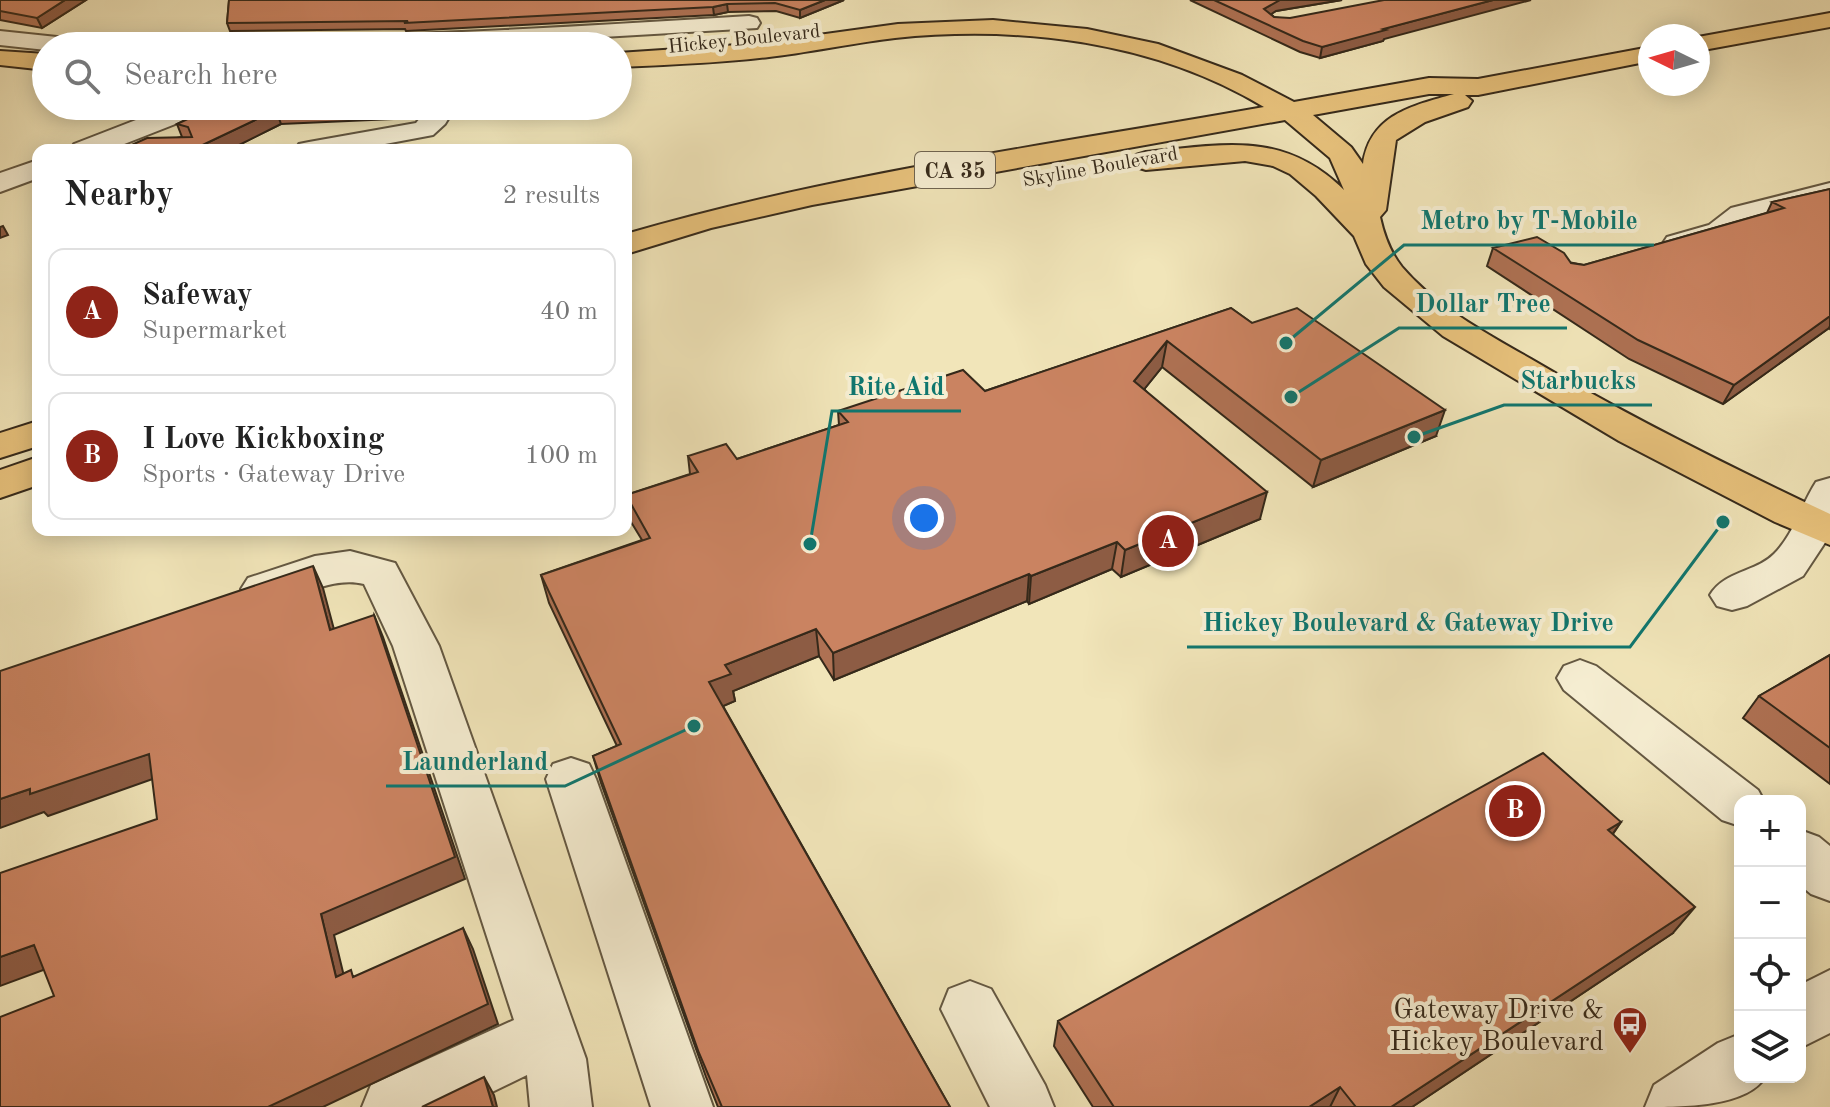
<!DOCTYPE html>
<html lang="en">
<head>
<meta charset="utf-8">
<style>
  body { margin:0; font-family:"Old Standard TT",serif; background:#f2f2f2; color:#222 }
  .controls { position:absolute; right:24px; bottom:24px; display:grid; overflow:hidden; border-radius:16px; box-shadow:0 4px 20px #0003 }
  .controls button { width:72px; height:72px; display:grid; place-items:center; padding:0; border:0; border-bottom:2px solid #e0e0e0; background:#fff; color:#222; font:40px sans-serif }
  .compass { position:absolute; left:1638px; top:24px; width:72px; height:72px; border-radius:50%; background:#fff; box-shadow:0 4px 20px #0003; rotate:275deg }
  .you { position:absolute; left:924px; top:518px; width:28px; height:28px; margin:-20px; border:6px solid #fff; border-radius:50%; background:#1a73e8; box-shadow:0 0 0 12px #1a73e833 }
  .badge { display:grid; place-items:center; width:52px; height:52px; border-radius:50%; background:#8f2418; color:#fff; font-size:26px; font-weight:700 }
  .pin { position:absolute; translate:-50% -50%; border:4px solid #fff; box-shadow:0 2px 8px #0006 }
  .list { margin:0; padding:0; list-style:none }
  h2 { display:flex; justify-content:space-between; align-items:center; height:104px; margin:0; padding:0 32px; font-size:34px }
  h2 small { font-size:26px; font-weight:400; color:#767676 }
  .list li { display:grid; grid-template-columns:52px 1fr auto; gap:24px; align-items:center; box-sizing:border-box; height:128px; margin:0 16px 16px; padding:0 16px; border:2px solid #e0e0e0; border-radius:16px }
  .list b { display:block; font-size:30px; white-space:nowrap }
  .list p { margin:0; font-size:26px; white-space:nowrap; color:#767676 }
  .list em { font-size:26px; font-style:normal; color:#767676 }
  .icon { flex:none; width:44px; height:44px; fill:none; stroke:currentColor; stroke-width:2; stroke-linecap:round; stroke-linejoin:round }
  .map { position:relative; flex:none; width:1830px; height:1107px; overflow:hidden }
  .search { position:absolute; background:#fff; box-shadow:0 4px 20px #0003; left:32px; top:32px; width:600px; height:88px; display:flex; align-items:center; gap:20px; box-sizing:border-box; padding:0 28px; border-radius:44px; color:#767676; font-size:30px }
  .panel { position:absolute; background:#fff; box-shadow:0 4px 20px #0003; left:32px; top:144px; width:600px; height:392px; border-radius:16px }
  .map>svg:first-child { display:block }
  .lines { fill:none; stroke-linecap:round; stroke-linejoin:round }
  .minor-casing { stroke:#645842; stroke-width:4 }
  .major-casing { stroke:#35291a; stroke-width:4 }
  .minor { fill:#f6eed2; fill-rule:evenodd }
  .major { fill:#e8c27c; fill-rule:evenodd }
  .wall { fill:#ae7153; stroke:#35291a; stroke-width:2 }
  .shaded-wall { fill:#8d5c44; stroke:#35291a; stroke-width:2 }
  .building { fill:#ca8361; stroke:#35291a; stroke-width:2 }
  .labels { text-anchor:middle; stroke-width:8; stroke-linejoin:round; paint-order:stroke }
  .far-street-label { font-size:20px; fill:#35291a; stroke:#f6eed2 }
  .shield { fill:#f6eed2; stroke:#6f6451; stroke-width:2 }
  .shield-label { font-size:22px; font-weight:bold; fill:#35291a }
  .near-poi-label { font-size:28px; fill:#35291a; stroke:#f6eed2; text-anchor:end }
  .leader { fill:none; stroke:#0f766e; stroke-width:3 }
  .callout-dot { fill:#0f766e; stroke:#f6eed2; stroke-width:3 }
  .callout-label { font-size:26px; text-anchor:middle; font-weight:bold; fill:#0f766e; stroke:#f6eed2; stroke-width:8; stroke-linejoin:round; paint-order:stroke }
</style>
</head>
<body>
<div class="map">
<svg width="1830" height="1107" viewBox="0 0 1830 1107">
  <rect width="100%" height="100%" fill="#f1e5b9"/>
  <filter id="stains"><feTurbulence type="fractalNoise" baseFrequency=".0025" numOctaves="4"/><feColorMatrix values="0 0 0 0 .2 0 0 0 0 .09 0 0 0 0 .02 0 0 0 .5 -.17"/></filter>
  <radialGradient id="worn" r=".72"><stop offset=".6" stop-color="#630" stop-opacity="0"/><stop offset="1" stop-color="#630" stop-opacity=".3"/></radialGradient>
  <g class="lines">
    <g class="minor-casing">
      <path id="minor" d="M 749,16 L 757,18 L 760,23 L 757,28 L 449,46 L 161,46 L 165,41 L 173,39 C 365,39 557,28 749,16 Z
        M 0,31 L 76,39 L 84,41 L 88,46 L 46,46 L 46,50 L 0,45 Z
        M 172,106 L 203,106 L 183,121 L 109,150 L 70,150 L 74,144 Z
        M 430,106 L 456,106 L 445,124 L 433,135 L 353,150 L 295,150 L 299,144 L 309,142 L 416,123 Z
        M 38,160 L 38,178 L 0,192 L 0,173 Z
        M 1830,183 L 1830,201 L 1751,220 L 1731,237 L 1678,252 L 1667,249 L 1663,243 L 1667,237 L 1709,225 L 1731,208 Z
        M 1830,478 L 1830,535 L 1803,576 L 1747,606 L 1732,610 L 1717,606 L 1710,595 C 1724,571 1756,572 1774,554 C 1794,534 1801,505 1816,482 Z
        M 350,551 L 395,563 L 439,646 L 586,1059 L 592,1107 L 530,1107 L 527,1075 L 461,1107 L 362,1107 L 371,1085 L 514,1020 L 393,646 L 364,584 C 323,574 286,611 248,600 L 241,589 L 248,578 L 315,556 Z
        M 1580,660 L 1596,666 L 1758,790 L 1764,801 L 1740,801 L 1740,826 L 1722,820 L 1564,690 L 1557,678 L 1564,666 Z
        M 571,758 L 589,764 L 596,779 L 713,1107 L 651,1107 L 546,779 L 553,764 Z
        M 1800,830 L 1819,837 L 1830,846 L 1830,901 L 1811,894 L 1800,885 Z
        M 1830,970 L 1830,1033 L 1800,1048 L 1800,985 Z
        M 970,981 L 991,989 L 1045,1085 L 1054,1107 L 990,1107 L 941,1009 L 949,989 Z
        M 1740,1034 L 1740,1077 L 1765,1077 C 1747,1107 1682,1107 1645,1107 L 1654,1085 L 1718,1043 Z"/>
    </g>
    <g class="major-casing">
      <path id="major" d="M 1830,13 L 1830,27 L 1698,51 L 1698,37 Z
        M 993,20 L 1087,29 L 1158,44 L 1242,75 L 1294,102 L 1429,78 L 1478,79 L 1650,47 L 1650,61 L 1478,95 L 1465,95 L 1472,101 L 1468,107 L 1425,122 L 1396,140 L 1386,210 L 1380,217 C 1384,235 1390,252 1402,267 C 1436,307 1486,333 1531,359 C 1628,416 1728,466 1830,514 L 1830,545 L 1775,522 L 1619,441 L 1443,336 L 1384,287 L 1366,264 L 1354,236 L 1316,196 L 1290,174 L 1273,166 L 1245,161 L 1146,170 L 1136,167 L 1132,161 L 1136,155 L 1146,152 C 1224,145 1283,130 1344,190 L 1330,158 L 1285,120 L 812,205 L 711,228 L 626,254 L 626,234 C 834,173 1051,145 1264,107 C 1154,41 1021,25 895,38 C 853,43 811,52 769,57 C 719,63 669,65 618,67 L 618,53 L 753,44 L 898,24 ZM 1429,94 L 1454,94 C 1411,106 1370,115 1363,164 L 1351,147 L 1313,115 Z
        M 0,51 L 46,54 L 46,70 L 0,65 Z
        M 38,421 L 38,446 L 0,458 L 0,433 Z
        M 38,457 L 38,485 L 0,498 L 0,470 Z"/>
    </g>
    <use href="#minor" class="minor"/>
    <use href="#major" class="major"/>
  </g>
  <path class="wall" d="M 0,0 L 86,0 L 42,28 L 0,20 Z
    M 229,0 L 844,0 L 800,18 L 776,11 L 728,12 L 714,15 L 406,31 L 405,29 L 230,31 L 227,23 Z
    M 1190,0 L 1342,0 L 1276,11 L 1271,14 L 1274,17 L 1384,39 L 1383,41 L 1320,58 L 1300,52 Z
    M 215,106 L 425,106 L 416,118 L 281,124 L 229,150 L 126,150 L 125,148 L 182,137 L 177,124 Z
    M 1830,189 L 1830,329 L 1829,328 L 1723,404 L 1629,359 L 1487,266 L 1493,248 L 1584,265 L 1767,213 L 1772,202 Z
    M 1231,308 L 1252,323 L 1436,436 L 1313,487 L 1162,367 L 1144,389 L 1260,519 L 1121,577 L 1112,569 L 1029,604 L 1027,601 L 834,680 L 819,656 L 733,691 L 735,701 L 723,706 L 950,1107 L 718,1107 L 706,1077 L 601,783 L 593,756 L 617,746 L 549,603 L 541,575 L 642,540 L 631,522 L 626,495 L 690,474 L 688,456 L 737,459 L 839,425 L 838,411 L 985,391 Z
    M 1830,655 L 1830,784 L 1743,718 L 1759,696 Z
    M 1621,822 L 1613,834 L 1673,933 L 1412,1107 L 1093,1107 L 1054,1046 L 1058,1021 Z"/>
  <path class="shaded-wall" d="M 65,0 L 86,0 L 42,28 L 37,18 Z
    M 825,0 L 844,0 L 800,18 L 800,10 Z
    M 1278,0 L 1342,0 L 1276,11 L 1262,20 L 1264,9 Z
    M 1493,0 L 1531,0 L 1384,39 L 1383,41 L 1320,58 L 1322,47 L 1383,29 Z
    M 727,4 L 728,12 L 714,15 L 713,7 Z
    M 450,35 L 453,46 L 445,46 Z
    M 413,106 L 425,106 L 416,118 Z
    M 276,110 L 281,124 L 229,150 L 192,150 Z
    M 3,226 L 8,235 L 0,238 L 0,227 Z
    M 1830,316 L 1830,326 L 1829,328 L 1723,404 L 1734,385 Z
    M 1167,341 L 1162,367 L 1130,407 L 1134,381 Z
    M 1445,410 L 1436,436 L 1313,487 L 1321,460 Z
    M 1267,492 L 1260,519 L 1121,577 L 1125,550 Z
    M 1117,542 L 1112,569 L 1029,604 L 1031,576 Z
    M 313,566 L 323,588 L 340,652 L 330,630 Z
    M 1029,574 L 1027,601 L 834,680 L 833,653 Z
    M 374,615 L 383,637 L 465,879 L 334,935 L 349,997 L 336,977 L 321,914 Z
    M 816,629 L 819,656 L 733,691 L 735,701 L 714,710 L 709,682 L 725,665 Z
    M 149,754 L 164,775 L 48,816 L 44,812 L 0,828 L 0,799 L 30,789 Z
    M 1621,822 L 1602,849 L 1608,830 Z
    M 1695,907 L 1673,933 L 1412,1107 L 1391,1107 Z
    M 463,928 L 473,949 L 498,1024 L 323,1107 L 268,1107 Z
    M 34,945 L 54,966 L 0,986 L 0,957 Z
    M 484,1077 L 494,1095 L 497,1107 L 493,1107 Z
    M 1340,1087 L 1330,1107 L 1309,1107 Z"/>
  <path class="building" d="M 0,0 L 65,0 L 37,18 L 0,11 Z
    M 229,0 L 825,0 L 800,10 L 775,3 L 727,4 L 713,7 L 404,23 L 408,21 L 227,23 Z
    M 1214,0 L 1280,0 L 1264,9 L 1274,17 L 1290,18 L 1384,0 L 1493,0 L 1383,29 L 1386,30 L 1322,47 L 1303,41 Z
    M 365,35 L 450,35 L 445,46 L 354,46 L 359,38 Z
    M 215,106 L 356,106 L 276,110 L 192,150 L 134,150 L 125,148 L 147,138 L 192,137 L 188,127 L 177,124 Z
    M 1830,189 L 1830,316 L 1734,385 L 1638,340 L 1493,248 L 1537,237 L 1564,253 L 1571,263 L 1584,265 L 1784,208 L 1772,202 Z
    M 1231,308 L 1252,323 L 1297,308 L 1445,410 L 1321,460 L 1167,341 L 1134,381 L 1267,492 L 1125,550 L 1117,542 L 1031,576 L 1029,574 L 833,653 L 816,629 L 725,665 L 731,674 L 709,682 L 950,1107 L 722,1107 L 699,1053 L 593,756 L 621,744 L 541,575 L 650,538 L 626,495 L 698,472 L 688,456 L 726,444 L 737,459 L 848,422 L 838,411 L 963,370 L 985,391 Z
    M 313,566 L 330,630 L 374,615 L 455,857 L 321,914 L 336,977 L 351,970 L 353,977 L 463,928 L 488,1004 L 268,1107 L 0,1107 L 0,1017 L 54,996 L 34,945 L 0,957 L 0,873 L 157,819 L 149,754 L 30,794 L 30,789 L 0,799 L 0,671 Z
    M 1830,655 L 1830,748 L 1759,696 Z
    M 1543,753 L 1621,822 L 1608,830 L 1695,907 L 1391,1107 L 1356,1107 L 1340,1087 L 1309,1107 L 1114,1107 L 1058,1021 Z
    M 484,1077 L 493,1107 L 422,1107 Z"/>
  <defs>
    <g id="bus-pin" transform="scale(1.8)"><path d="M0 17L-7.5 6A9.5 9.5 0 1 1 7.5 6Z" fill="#8f2418" stroke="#f6eed2"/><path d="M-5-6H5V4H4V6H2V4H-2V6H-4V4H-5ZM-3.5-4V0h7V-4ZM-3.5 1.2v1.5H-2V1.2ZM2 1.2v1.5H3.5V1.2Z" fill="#fff"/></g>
  </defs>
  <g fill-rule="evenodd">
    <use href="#bus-pin" x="1630" y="1024"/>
  </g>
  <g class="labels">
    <g class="far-street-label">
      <text transform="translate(744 38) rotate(-6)" y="7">Hickey Boulevard</text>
      <text transform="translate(1100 166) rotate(-10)" y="7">Skyline Boulevard</text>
    </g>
    <rect class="shield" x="915" y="152" width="80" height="36" rx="6"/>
    <g class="shield-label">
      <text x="955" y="178">CA 35</text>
    </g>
    <g class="near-poi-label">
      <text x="1604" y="1018">Gateway Drive &amp;<tspan x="1604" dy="32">Hickey Boulevard</tspan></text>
    </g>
  </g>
  <path class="leader" d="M1286 343L1404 245H1654M1291 397L1399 328H1567M1414 437L1504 405H1652M810 544L832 411H961M1723 522L1630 647H1187M694 726L565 786H386"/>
  <g class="callout-dot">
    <circle cx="1286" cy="343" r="8"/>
    <circle cx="1291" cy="397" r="8"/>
    <circle cx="1414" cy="437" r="8"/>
    <circle cx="810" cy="544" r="8"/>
    <circle cx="1723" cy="522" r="8"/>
    <circle cx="694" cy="726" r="8"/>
  </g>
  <g class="callout-label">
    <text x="1529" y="229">Metro by T-Mobile</text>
    <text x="1483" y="312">Dollar Tree</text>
    <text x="1578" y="389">Starbucks</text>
    <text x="896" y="395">Rite Aid</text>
    <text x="1408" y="631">Hickey Boulevard &amp; Gateway Drive</text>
    <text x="475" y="770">Launderland</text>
  </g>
  <rect width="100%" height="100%" filter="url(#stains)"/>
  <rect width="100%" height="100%" fill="url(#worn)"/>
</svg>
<div class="controls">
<button>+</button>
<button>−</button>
<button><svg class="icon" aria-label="locate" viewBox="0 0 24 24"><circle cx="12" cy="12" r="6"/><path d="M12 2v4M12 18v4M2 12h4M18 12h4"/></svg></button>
<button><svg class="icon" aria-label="layers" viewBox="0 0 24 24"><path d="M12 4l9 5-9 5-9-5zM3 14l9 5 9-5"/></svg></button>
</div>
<svg class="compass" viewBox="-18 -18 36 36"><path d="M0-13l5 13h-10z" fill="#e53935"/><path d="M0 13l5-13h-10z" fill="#767676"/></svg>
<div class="you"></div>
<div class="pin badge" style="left:1168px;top:541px">A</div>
<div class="pin badge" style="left:1515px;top:811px">B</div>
<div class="search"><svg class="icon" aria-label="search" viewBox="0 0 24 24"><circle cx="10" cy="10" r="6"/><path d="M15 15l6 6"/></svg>Search here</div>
<section class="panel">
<h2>Nearby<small>2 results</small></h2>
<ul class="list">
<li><span class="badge">A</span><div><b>Safeway</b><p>Supermarket</p></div><em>40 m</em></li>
<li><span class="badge">B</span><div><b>I Love Kickboxing</b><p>Sports · Gateway Drive</p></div><em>100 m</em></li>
</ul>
</section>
</div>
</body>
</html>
